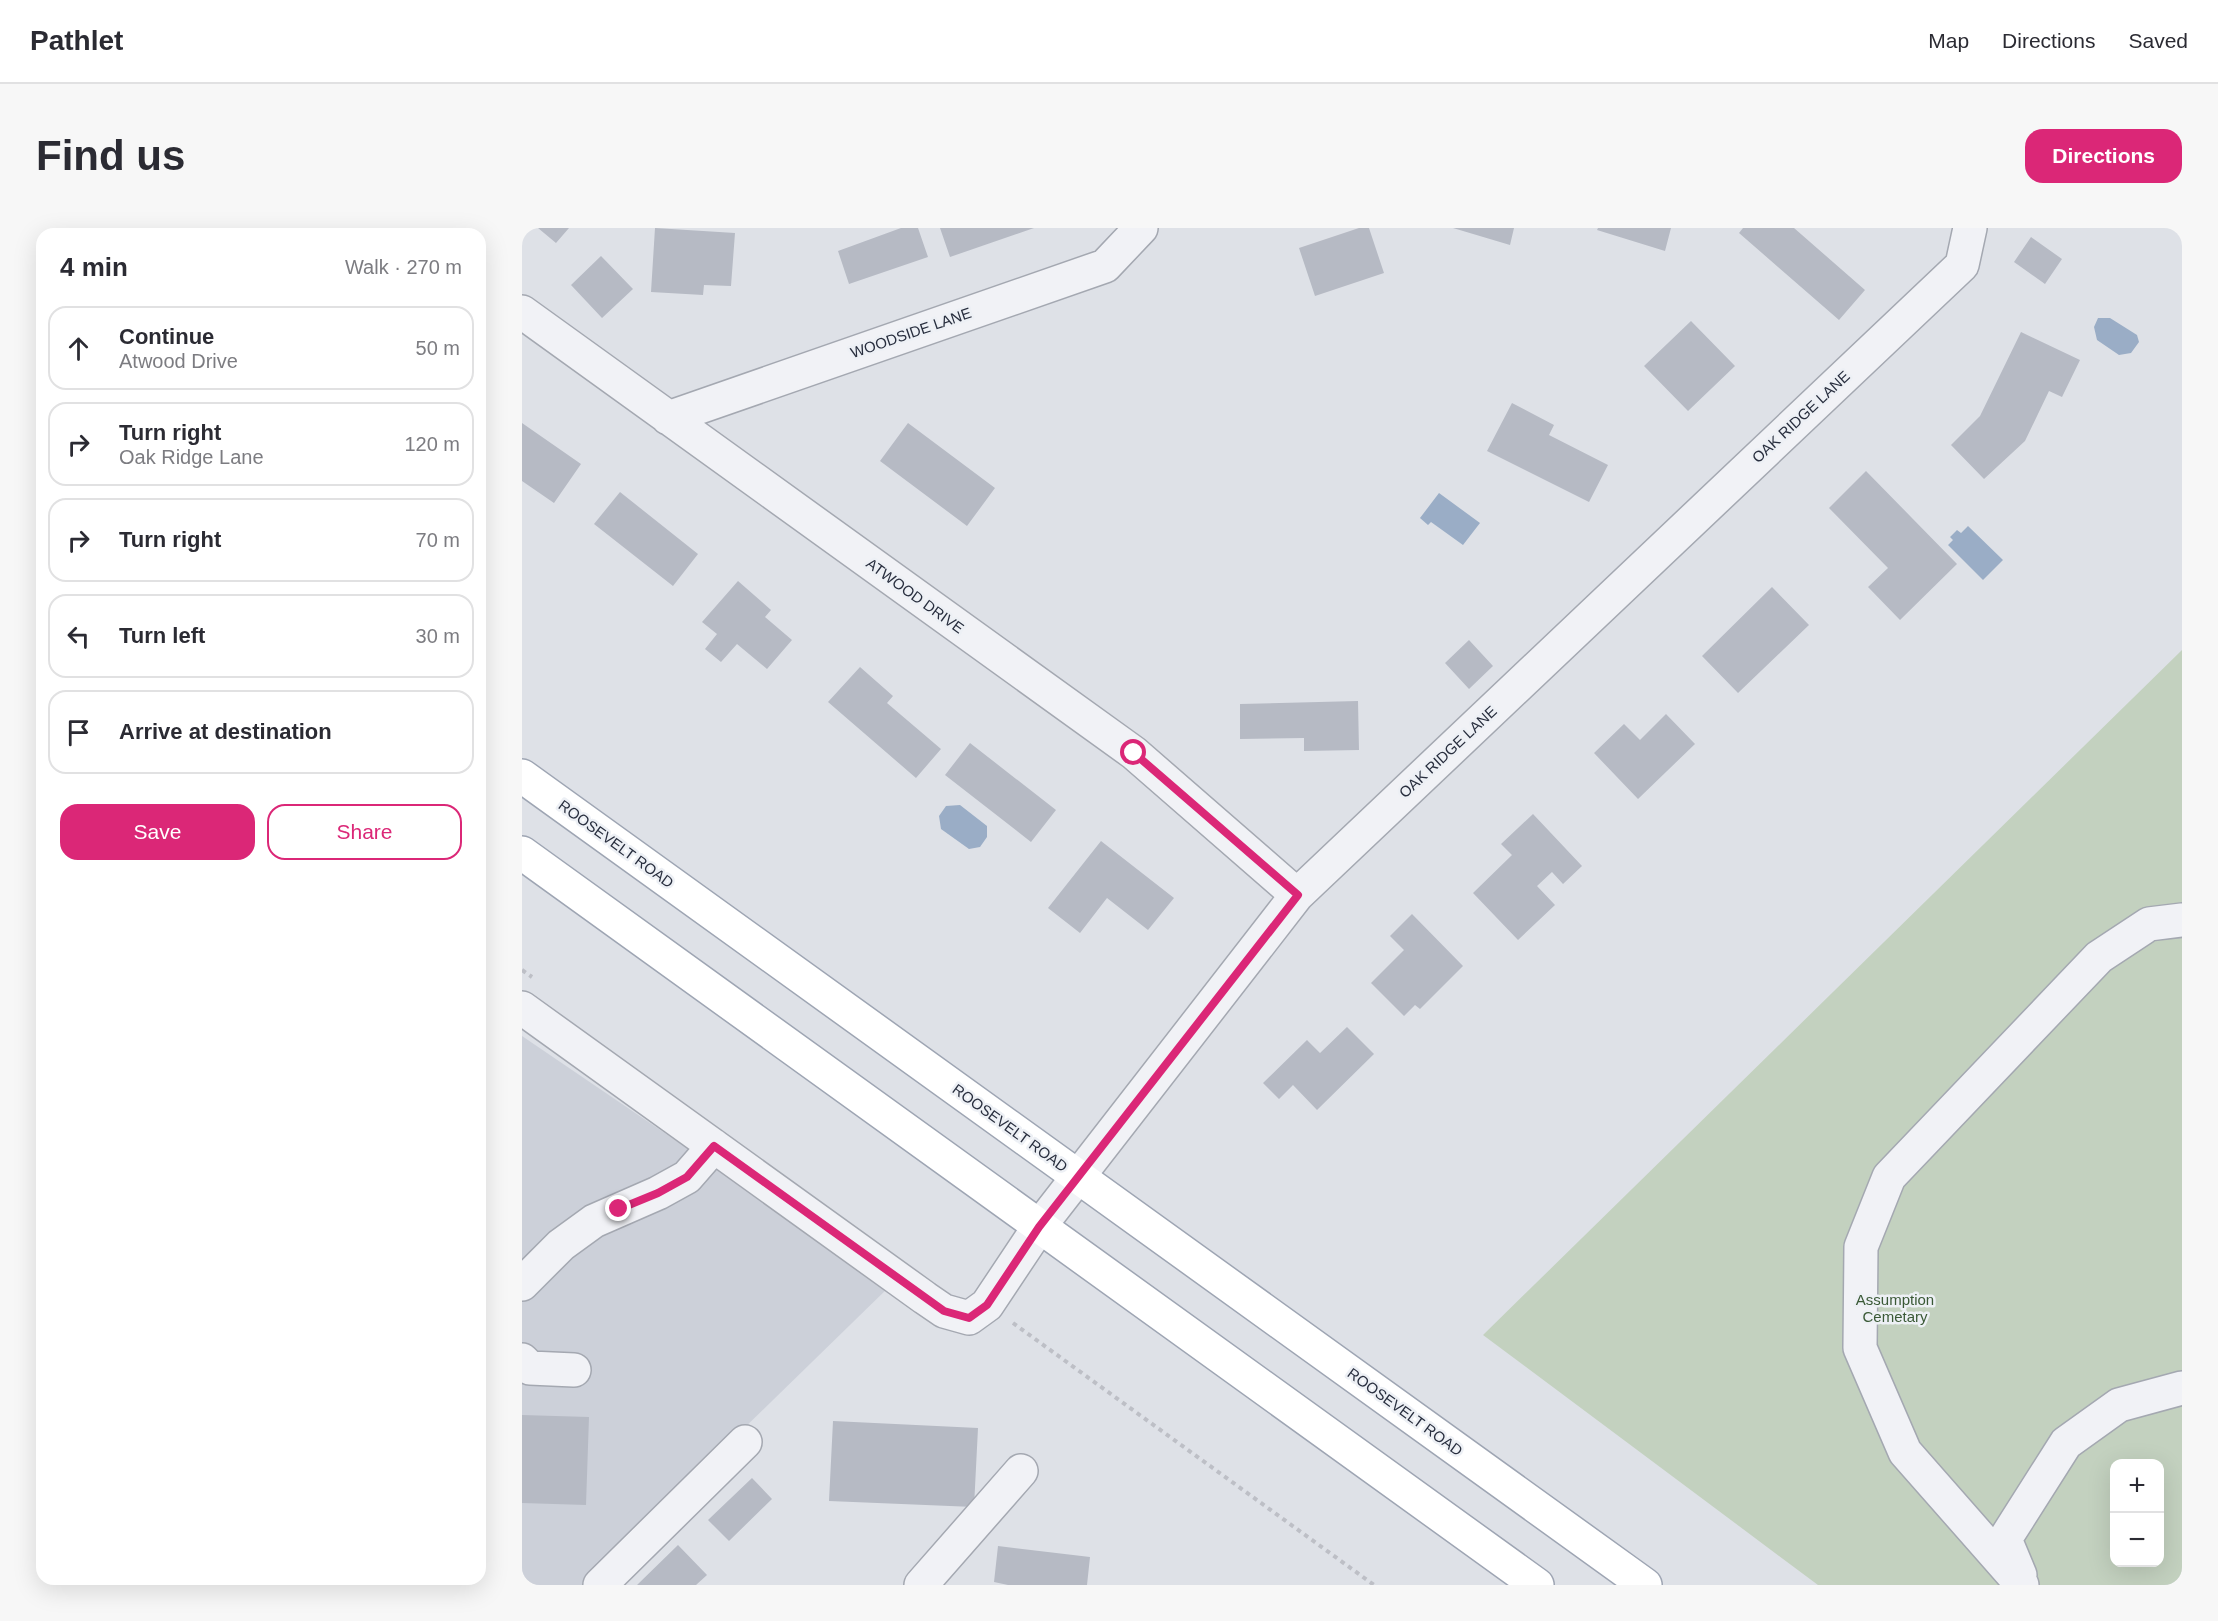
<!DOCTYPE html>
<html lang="en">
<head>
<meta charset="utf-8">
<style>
  body { margin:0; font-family:Arial,sans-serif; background:#f7f7f7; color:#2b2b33 }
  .controls { position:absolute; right:18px; bottom:18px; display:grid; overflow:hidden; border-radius:12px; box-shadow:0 6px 24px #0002 }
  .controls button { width:54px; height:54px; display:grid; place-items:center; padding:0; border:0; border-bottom:2px solid #e1e1e2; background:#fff; color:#2b2b33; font:30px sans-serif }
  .stop { position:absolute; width:18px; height:18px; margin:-14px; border:4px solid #db2777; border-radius:50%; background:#fff }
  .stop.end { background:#db2777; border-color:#fff; box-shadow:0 2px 6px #0008 }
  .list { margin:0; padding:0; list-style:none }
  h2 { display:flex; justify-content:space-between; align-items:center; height:78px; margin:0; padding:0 24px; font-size:26px }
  h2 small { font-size:20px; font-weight:400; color:#7c7c81 }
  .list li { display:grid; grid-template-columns:39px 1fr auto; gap:18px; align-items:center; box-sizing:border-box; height:84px; margin:0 12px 12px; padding:0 12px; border:2px solid #e1e1e2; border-radius:18px }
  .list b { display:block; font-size:22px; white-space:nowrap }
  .list p { margin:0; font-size:20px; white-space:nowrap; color:#7c7c81 }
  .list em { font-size:20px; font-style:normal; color:#7c7c81 }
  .actions { display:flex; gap:12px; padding:18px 24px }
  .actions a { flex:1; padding:14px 0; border:2px solid #db2777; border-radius:18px; text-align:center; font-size:21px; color:#db2777 }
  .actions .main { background:#db2777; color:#fff }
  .icon { flex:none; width:33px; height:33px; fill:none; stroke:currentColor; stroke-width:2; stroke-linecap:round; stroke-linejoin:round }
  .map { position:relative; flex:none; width:1660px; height:1357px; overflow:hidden; border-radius:18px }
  header { display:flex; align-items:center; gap:36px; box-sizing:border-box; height:84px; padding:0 30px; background:#fff; border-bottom:2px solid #e1e1e2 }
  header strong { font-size:28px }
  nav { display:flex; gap:33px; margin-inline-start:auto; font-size:21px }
  .intro { display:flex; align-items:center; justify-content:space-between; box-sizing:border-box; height:144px; padding:0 36px }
  h1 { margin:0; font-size:42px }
  .button { padding:15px 27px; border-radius:18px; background:#db2777; color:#fff; font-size:21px; font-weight:700 }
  main { display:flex; gap:36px; padding:0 36px }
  aside { flex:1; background:#fff; border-radius:18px; box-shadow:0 6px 24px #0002 }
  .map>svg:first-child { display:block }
  .built { fill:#ccd0d9 }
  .green { fill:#c3d1bf; fill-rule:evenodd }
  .water { fill:#9aadc6 }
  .building { fill:#b6bac4 }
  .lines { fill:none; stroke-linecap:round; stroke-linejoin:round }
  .minor-casing { stroke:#a4a8b1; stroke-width:36 }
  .major-casing { stroke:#9ea5b3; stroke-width:36 }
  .path { stroke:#bdbfc6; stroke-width:4; stroke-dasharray:4.5 4.5; stroke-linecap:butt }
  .minor { stroke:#f1f2f6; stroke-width:33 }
  .major { stroke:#fff; stroke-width:33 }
  .route { stroke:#db2777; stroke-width:8 }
  .labels { text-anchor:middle; stroke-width:5; stroke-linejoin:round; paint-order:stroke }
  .street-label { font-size:15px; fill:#282e3e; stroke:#edf0f5 }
  .park-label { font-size:15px; fill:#3a5936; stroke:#edf0f5 }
</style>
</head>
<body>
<header>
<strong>Pathlet</strong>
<nav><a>Map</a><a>Directions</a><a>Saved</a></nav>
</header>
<div class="intro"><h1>Find us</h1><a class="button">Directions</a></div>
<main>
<aside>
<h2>4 min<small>Walk · 270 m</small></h2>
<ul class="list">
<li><svg class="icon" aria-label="ahead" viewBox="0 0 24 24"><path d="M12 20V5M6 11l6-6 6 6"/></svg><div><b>Continue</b><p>Atwood Drive</p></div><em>50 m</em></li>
<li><svg class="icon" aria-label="right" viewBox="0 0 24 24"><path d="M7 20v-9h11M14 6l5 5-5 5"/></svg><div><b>Turn right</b><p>Oak Ridge Lane</p></div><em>120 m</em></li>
<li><svg class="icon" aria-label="right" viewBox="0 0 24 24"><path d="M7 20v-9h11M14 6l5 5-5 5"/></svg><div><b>Turn right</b></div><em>70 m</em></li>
<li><svg class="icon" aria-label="left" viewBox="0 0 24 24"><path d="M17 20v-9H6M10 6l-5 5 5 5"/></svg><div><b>Turn left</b></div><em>30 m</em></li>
<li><svg class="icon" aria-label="arrive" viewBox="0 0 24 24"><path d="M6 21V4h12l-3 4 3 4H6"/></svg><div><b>Arrive at destination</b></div></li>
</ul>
<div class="actions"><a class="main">Save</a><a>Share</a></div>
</aside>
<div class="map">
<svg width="1660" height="1357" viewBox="0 0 1660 1357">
  <rect width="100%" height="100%" fill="#dee1e7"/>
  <path class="built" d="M 0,808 L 368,1058 L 61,1357 L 0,1357 Z"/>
  <path class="green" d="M 1660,422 L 1660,1357 L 1296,1357 L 961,1107 ZM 1592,1236 L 1638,1236 L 1638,1334 L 1592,1334 Z"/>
  <path class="water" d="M 1576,90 L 1588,90 L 1615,107 L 1617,114 L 1609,125 L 1597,127 L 1575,112 L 1572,99 Z
    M 917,265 L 958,295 L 941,317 L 909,294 L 906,297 L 898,290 Z
    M 1446,298 L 1481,332 L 1461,352 L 1426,317 L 1431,312 L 1428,309 L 1435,302 L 1439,305 Z
    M 438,577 L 465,598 L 465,609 L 458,619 L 447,621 L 419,601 L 417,588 L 424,578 Z"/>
  <path class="building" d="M 16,0 L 47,0 L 34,15 Z
    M 133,0 L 213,5 L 209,58 L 182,57 L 181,67 L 129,64 Z
    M 379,0 L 396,0 L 406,29 L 327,56 L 316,23 Z
    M 418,0 L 512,0 L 428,29 Z
    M 837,0 L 847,0 L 862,45 L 793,68 L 777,20 Z
    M 931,0 L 992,0 L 988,17 Z
    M 1076,0 L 1149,0 L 1143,23 L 1075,2 Z
    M 1221,0 L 1272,0 L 1343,62 L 1317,92 L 1217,5 Z
    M 1509,9 L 1540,31 L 1523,56 L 1492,34 Z
    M 79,28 L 111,61 L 80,90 L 49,57 Z
    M 1169,93 L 1213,138 L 1166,183 L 1122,138 Z
    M 1499,104 L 1558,132 L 1540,169 L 1527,163 L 1503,213 L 1462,251 L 1429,217 L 1458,188 Z
    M 990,175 L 1032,197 L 1027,207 L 1086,237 L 1067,274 L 965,223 Z
    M 0,195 L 59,236 L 32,275 L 0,253 Z
    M 386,195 L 473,260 L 445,298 L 358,233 Z
    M 1344,243 L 1435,336 L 1378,392 L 1346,359 L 1366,340 L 1307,280 Z
    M 98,264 L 176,326 L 151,358 L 72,296 Z
    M 216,353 L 249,382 L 243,389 L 270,412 L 245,441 L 215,416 L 199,434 L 183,421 L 195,406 L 180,394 Z
    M 1250,359 L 1287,397 L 1216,465 L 1180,428 Z
    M 947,412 L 971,438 L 947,461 L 923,435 Z
    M 338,439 L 371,468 L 365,475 L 419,521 L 394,550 L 306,474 Z
    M 836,473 L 837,522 L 782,523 L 782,510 L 718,511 L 718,476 Z
    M 1144,486 L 1173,516 L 1116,571 L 1072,525 L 1102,496 L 1118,512 Z
    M 448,515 L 534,582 L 509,614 L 423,547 Z
    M 1011,586 L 1060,638 L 1041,656 L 1030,644 L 1015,658 L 1033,677 L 996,712 L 951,665 L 990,627 L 979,616 Z
    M 579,613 L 652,670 L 626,702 L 585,670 L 558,705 L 526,680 Z
    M 890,686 L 941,738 L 898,781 L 893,777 L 882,788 L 849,755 L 882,722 L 868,708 Z
    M 825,799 L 852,826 L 795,882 L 771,857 L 757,871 L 741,855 L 785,812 L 798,825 Z
    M 0,1187 L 67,1189 L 64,1277 L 0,1275 Z
    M 311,1193 L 456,1200 L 452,1279 L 307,1273 Z
    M 230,1250 L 250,1271 L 207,1313 L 186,1292 Z
    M 156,1317 L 185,1347 L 174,1357 L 115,1357 Z
    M 476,1318 L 568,1329 L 565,1357 L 486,1357 L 472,1354 Z"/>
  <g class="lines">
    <g class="minor-casing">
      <path id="minor" d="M 0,84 L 612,525 L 775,667
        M 146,190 L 583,38 L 619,0
        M 0,780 L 403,1070 L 422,1083 L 447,1090 L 465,1077 L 517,999 L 775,667 L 1440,37 L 1448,0
        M 0,1056 L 39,1017 L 72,993 L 136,965 L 165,949 L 192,918
        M 0,1132 L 8,1140 L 52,1142
        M 1498,1347 L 1483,1311 L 1544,1215 L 1597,1177 L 1660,1160
        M 78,1357 L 223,1214
        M 399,1357 L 499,1243
        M 1500,1357 L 1383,1224 L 1338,1120 L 1339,1019 L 1367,949 L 1577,729 L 1627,696 L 1660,692"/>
    </g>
    <g class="major-casing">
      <path id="major" d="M 0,548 L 1123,1357
        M 0,625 L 1015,1357"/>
    </g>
    <path class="path" d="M 0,742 L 10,749
      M 491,1095 L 852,1357"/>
    <use href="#minor" class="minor"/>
    <use href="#major" class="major"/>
  </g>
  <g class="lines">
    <path class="route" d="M 97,981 L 136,965 L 165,949 L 192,918 L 422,1083 L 447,1090 L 465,1077 L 517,999 L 776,667 L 612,525"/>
  </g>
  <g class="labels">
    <g class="street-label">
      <text transform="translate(389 105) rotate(-19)" y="5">WOODSIDE LANE</text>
      <text transform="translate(1279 189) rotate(-43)" y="5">OAK RIDGE LANE</text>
      <text transform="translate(393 368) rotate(36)" y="5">ATWOOD DRIVE</text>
      <text transform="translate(926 524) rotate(-43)" y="5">OAK RIDGE LANE</text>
      <text transform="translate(94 616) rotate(36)" y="5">ROOSEVELT ROAD</text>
      <text transform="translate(488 900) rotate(36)" y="5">ROOSEVELT ROAD</text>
      <text transform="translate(883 1184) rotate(36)" y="5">ROOSEVELT ROAD</text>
    </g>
    <g class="park-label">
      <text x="1373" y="1077">Assumption<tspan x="1373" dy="17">Cemetary</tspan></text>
    </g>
  </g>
</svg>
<div class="controls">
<button>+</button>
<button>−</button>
</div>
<div class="stop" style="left:612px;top:525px"></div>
<div class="stop end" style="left:97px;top:981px"></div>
</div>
</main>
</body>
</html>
